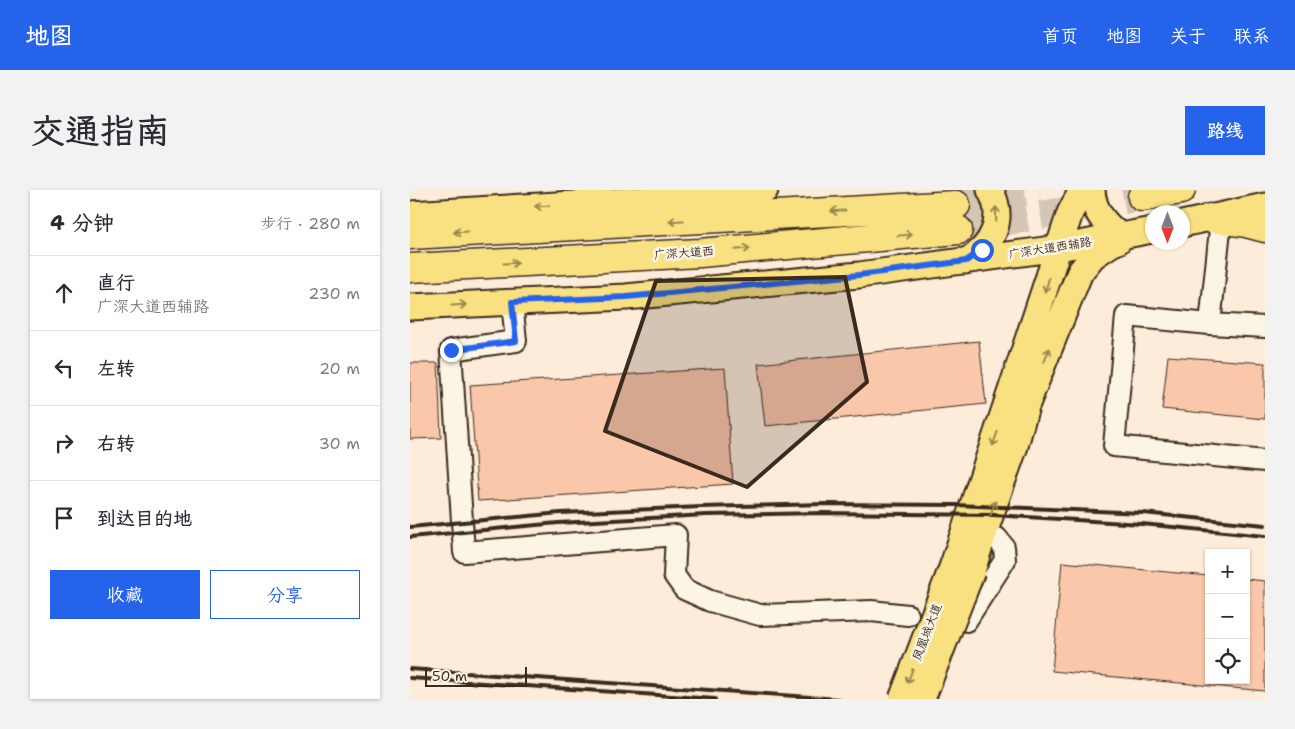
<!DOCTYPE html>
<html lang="zh">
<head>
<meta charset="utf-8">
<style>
  body { margin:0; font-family:"Shantell Sans","LXGW WenKai TC",sans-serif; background:#f2f2f3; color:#2b2b33 }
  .controls { position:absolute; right:15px; bottom:15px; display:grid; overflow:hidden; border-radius:0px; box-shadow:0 1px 4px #0004 }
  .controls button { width:45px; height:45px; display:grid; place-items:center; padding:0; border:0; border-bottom:1px solid #e1e1e2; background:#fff; color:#2b2b33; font:25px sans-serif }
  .compass { position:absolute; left:735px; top:15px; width:45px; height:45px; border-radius:50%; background:#fff; box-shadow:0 1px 4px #0004; rotate:180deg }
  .scale { position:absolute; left:15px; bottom:12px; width:102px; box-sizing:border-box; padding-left:5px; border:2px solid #3b2a1e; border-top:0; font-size:14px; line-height:18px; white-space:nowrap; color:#3b2a1e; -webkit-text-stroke:4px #fcf5e5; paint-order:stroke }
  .stop { position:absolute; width:15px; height:15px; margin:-11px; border:4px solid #2563eb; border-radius:50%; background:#fff }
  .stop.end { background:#2563eb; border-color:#fff; box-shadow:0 1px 5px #0008 }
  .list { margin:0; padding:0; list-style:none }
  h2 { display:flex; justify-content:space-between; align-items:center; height:65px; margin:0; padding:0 20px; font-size:21px }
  h2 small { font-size:16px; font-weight:400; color:#7c7c81 }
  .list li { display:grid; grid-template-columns:32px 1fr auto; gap:15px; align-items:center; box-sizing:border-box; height:75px; padding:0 20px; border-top:1px solid #e1e1e2 }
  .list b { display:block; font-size:19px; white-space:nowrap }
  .list p { margin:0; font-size:16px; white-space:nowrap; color:#7c7c81 }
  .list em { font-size:16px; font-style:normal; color:#7c7c81 }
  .actions { display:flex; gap:10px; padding:15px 20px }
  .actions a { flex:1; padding:11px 0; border:1px solid #2563eb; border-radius:0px; text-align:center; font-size:18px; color:#2563eb }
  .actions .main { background:#2563eb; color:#fff }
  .icon { flex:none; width:28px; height:28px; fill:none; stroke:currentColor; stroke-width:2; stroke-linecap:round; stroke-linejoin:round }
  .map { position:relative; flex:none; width:855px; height:509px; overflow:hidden; border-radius:0px }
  header { display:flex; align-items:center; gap:30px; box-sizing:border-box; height:70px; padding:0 25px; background:#2563eb; color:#fff }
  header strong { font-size:24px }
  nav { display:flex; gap:28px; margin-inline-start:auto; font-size:18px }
  .intro { display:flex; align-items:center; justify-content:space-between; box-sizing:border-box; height:120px; padding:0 30px }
  h1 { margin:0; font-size:35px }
  .button { padding:12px 22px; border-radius:0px; background:#2563eb; color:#fff; font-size:18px; font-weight:700 }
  main { display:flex; gap:30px; padding:0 30px }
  aside { flex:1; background:#fff; border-radius:0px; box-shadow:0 1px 4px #0004 }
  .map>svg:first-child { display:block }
  .building { fill:#fac7ab; stroke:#3b2a1e }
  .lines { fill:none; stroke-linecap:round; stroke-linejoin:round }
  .highway-tunnel { stroke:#d5c5b4; stroke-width:28; stroke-dasharray:28 14; stroke-linecap:butt }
  .minor-casing { stroke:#3b2a1e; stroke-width:24 }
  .major-casing { stroke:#3b2a1e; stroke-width:29 }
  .highway-casing { stroke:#3b2a1e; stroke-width:31 }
  .minor { stroke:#fcf5e5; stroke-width:20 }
  .major { stroke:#f9e181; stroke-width:25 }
  .highway { stroke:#f9e181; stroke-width:28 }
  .rail { stroke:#3b2a1e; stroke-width:4 }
  .major-bridge-casing { stroke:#3b2a1e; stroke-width:29; stroke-linecap:butt }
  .major-bridge { stroke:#f9e181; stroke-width:25 }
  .oneway { stroke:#9a8650 }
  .route { stroke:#2563eb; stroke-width:6 }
  .marked { fill:#3b2a1e; fill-opacity:0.2; stroke:#3b2a1e; stroke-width:4; stroke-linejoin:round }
  .labels { text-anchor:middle; stroke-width:5; stroke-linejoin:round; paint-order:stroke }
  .street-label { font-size:12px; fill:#3b2a1e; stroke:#fcf5e5 }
</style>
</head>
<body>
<header>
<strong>地图</strong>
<nav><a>首页</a><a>地图</a><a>关于</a><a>联系</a></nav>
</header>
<div class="intro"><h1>交通指南</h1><a class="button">路线</a></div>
<main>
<aside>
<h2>4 分钟<small>步行 · 280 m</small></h2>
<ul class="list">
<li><svg class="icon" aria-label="ahead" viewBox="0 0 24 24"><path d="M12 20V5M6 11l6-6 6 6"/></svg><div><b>直行</b><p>广深大道西辅路</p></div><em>230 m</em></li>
<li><svg class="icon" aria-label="left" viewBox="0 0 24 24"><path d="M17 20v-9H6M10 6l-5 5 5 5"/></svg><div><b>左转</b></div><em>20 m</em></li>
<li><svg class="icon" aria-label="right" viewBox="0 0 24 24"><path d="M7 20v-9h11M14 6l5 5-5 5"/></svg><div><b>右转</b></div><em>30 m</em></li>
<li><svg class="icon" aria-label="arrive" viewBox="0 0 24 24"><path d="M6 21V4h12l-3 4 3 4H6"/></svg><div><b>到达目的地</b></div></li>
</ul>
<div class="actions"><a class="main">收藏</a><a>分享</a></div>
</aside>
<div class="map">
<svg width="855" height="509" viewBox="0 0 855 509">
  <rect width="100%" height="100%" fill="#fcecd9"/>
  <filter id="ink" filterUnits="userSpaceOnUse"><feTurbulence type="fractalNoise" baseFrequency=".02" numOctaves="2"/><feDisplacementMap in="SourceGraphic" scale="10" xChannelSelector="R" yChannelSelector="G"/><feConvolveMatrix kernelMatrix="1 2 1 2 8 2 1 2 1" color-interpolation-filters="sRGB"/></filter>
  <g filter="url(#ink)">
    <path class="building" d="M 569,151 L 576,214 L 355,236 L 348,174 Z
      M 758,166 L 855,173 L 855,229 L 752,219 Z
      M 0,173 L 28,173 L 31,248 L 0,249 Z
      M 315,178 L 323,294 L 68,311 L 60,195 Z
      M 652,372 L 799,386 L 799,490 L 836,490 L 836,389 L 855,391 L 855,501 L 642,481 Z"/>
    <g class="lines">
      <path class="highway-tunnel" d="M 546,15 L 629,0
        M 548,40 L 732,7"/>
      <g class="minor-casing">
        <path id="minor" d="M 102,112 L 106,151 L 41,160 L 54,362 L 266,345 L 264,385 L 274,399 L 300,411 L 350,425 L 461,421 L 498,425
          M 800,134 L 811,30
          M 855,137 L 800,134 L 716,126 L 704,256 L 855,271
          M 556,431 L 595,370 L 594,357 L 587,348 L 573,346"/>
      </g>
      <g class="major-casing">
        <path id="major" d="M 682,0 C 683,21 695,35 711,46
          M 0,24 L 311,5 L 355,0
          M 772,34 L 855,16
          M 556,71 C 583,57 596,28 580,0
          M 0,117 L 216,107 L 449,85 L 649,58 L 742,40
          M 543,375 L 660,23 L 672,0
          M 562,381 L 573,346 L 605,256 L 616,216 L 670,82 L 683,66 L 701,54 L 708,51"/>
      </g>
      <g class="highway-casing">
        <path id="highway" d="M 732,7 L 771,0
          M 799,28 L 836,33 L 855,38
          M 0,45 L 546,15
          M 0,78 L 290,63 L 548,40"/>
      </g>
      <use href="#minor" class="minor"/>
      <use href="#major" class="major"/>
      <use href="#highway" class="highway"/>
      <path class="rail" d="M 0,337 L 150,323 L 291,317 L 414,314 L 546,315 L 733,323 L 855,335
        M 0,347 L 148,333 L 296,325 L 413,323 L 583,325 L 732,334 L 855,346
        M 0,479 L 429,509
        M 0,488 L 305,509"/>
      <g class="major-bridge-casing">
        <path id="major-bridge" d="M 492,509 L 543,375
          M 512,509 L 562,381"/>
      </g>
      <use href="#major-bridge" class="major-bridge"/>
    </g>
    <defs><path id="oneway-shaft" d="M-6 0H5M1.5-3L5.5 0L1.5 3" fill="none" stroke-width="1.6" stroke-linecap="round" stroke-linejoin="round" transform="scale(1.25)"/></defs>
    <g class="oneway">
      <use href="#oneway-shaft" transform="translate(132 16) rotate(176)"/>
      <use href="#oneway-shaft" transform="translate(428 21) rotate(177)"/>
      <use href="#oneway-shaft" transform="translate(586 24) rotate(-91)"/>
      <use href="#oneway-shaft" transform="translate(266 31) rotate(177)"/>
      <use href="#oneway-shaft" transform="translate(51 42) rotate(177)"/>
      <use href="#oneway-shaft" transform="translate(495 45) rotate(-5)"/>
      <use href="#oneway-shaft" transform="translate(333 59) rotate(-5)"/>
      <use href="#oneway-shaft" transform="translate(101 73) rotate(-3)"/>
      <use href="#oneway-shaft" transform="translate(637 95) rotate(108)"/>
      <use href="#oneway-shaft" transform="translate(49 115) rotate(-3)"/>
      <use href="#oneway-shaft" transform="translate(637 165) rotate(-68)"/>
      <use href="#oneway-shaft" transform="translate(585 249) rotate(109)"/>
      <use href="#oneway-shaft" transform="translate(583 318) rotate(-70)"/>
      <use href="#oneway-shaft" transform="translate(500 486) rotate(111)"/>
    </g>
  </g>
  <g class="lines" filter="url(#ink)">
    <path class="route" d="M 41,160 L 106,151 L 102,112 L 216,107 L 449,85 L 556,71 L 572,60"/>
  </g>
  <path class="marked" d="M 435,87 L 457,192 L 337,297 L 195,241 L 246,91 Z"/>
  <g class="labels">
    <g class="street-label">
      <text transform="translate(640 58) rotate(-9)" y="4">广深大道西辅路</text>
      <text transform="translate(274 63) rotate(-4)" y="4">广深大道西</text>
      <text transform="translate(517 442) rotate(-69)" y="4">凤凰城大道</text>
    </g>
  </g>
</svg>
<div class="controls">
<button>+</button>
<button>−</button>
<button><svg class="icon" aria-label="locate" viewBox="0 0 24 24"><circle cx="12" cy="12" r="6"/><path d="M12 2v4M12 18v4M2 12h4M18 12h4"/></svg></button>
</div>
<svg class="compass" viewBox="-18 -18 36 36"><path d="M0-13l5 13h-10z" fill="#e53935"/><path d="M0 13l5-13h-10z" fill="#7c7c81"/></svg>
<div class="scale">50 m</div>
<div class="stop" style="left:572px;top:60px"></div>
<div class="stop end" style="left:41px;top:160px"></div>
</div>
</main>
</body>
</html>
